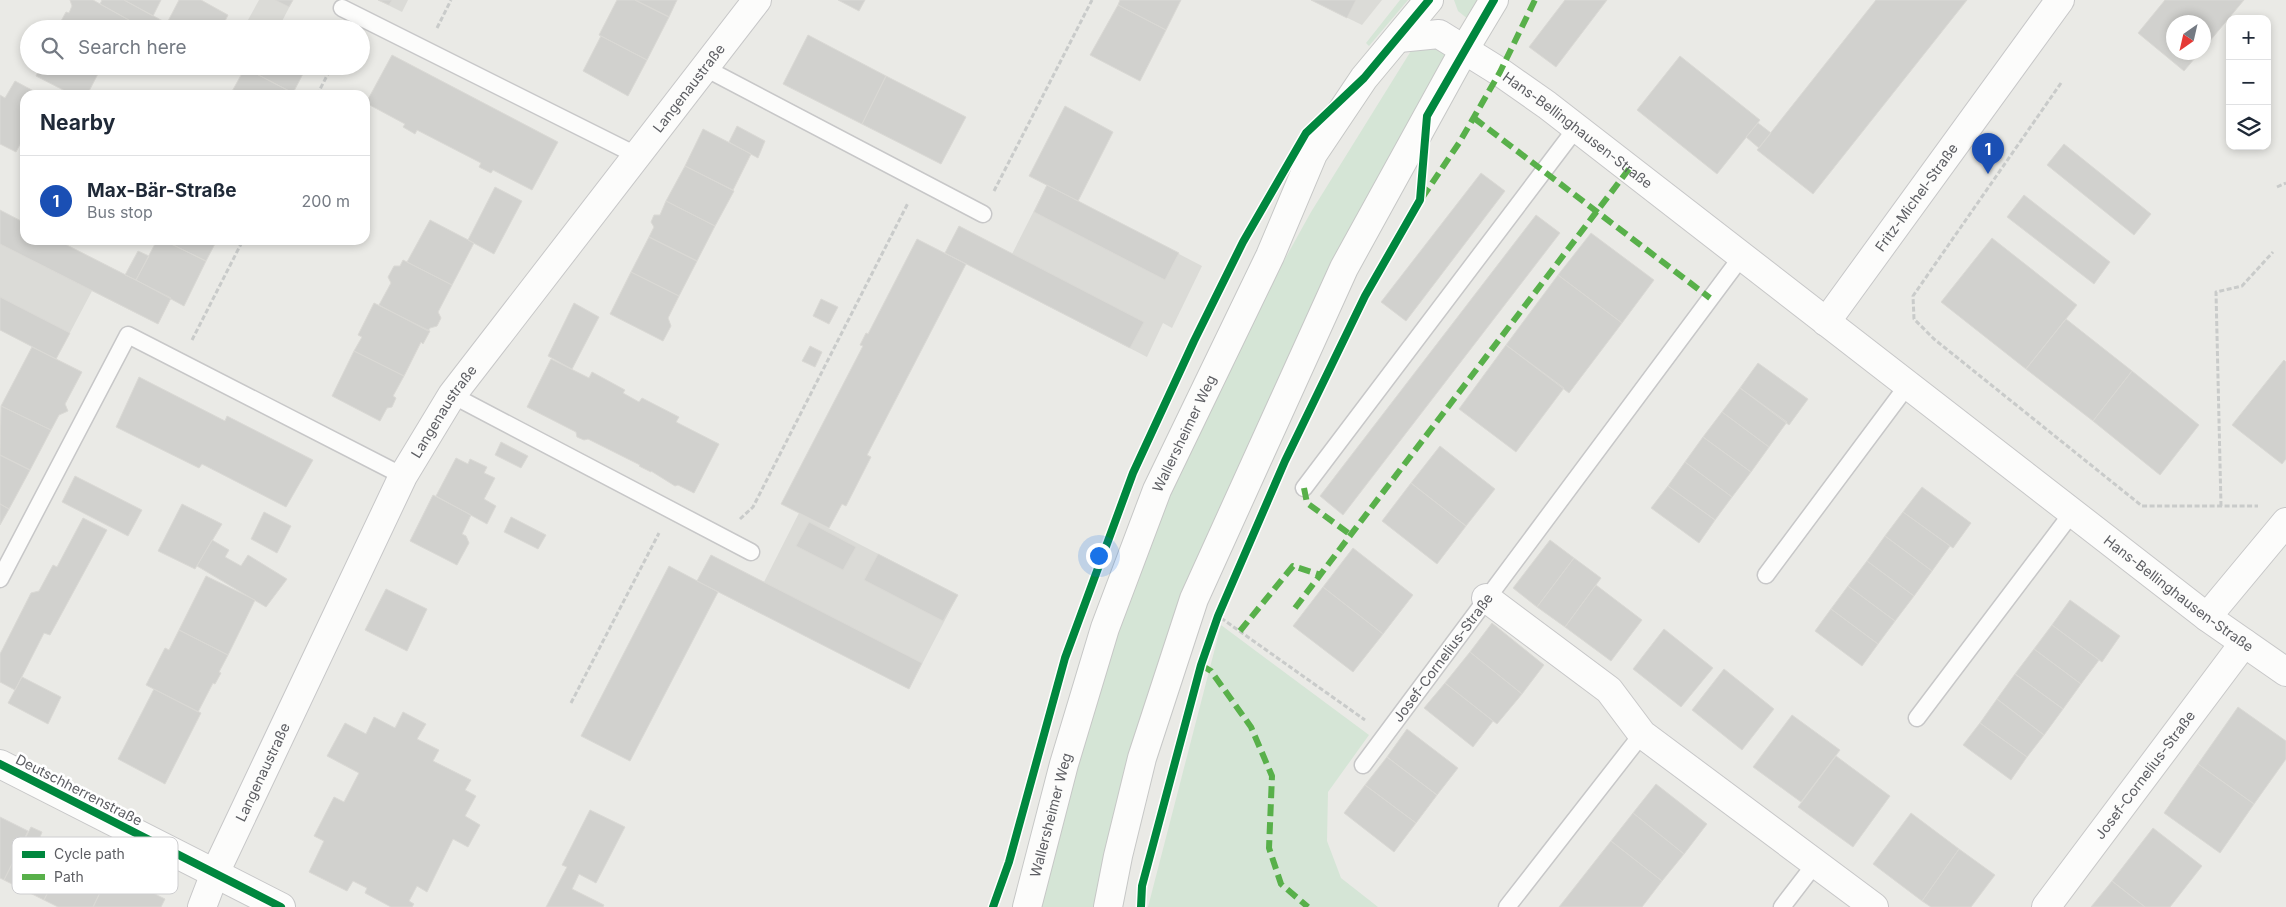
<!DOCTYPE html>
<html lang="en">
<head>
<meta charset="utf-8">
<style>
  body { margin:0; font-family:Inter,sans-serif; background:#f6f6f7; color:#1f2937 }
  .controls { position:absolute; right:15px; top:15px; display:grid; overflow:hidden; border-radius:10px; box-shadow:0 2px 8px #0003 }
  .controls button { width:45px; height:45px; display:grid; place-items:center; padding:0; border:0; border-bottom:1px solid #e0e1e3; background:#fff; color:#1f2937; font:25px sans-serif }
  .compass { position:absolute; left:2166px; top:15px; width:45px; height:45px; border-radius:50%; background:#fff; box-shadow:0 2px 8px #0003; rotate:214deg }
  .you { position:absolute; left:1098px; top:555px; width:18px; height:18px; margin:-12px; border:4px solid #fff; border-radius:50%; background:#1a73e8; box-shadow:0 0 0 8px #1a73e833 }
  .badge { display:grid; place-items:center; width:32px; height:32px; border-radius:50%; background:#8e8e90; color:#fff; font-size:16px; font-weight:700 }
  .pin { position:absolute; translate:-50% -41px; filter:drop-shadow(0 1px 2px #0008) }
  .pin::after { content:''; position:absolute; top:26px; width:18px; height:15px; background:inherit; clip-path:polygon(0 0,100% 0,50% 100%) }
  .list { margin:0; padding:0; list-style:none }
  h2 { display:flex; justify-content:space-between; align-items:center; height:65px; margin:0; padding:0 20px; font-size:21px }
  h2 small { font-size:16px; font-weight:400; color:#747a83 }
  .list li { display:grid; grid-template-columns:32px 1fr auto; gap:15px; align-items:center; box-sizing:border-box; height:90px; padding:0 20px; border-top:1px solid #e0e1e3 }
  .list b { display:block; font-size:19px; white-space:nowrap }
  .list p { margin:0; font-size:16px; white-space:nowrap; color:#747a83 }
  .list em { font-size:16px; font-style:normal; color:#747a83 }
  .icon { flex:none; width:28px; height:28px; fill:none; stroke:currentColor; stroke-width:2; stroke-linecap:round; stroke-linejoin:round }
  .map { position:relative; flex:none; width:2286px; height:907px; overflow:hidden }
  .search { position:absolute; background:#fff; box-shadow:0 2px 8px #0003; left:20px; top:20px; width:350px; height:55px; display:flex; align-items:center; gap:12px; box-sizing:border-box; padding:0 18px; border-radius:28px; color:#747a83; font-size:19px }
  .panel { position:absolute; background:#fff; box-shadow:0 2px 8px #0003; left:20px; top:90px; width:350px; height:155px; border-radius:15px }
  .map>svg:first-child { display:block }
  .industrial { fill:#dbdbd7 }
  .green { fill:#d5e5d6 }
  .building { fill:#d1d1ce; stroke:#dad9d5 }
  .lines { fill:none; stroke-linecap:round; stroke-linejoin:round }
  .lane-casing { stroke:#c7c7c8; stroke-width:19 }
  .street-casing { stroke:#c7c7c8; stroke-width:30 }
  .secondary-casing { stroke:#c6c7c6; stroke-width:30 }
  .path { stroke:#c9cbca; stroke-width:3; stroke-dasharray:5 2.5; stroke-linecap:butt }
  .lane { stroke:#fcfcfb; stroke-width:16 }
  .street { stroke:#fcfcfb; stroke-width:28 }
  .secondary { stroke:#fcfcfb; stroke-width:28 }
  .quiet { stroke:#58b04a; stroke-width:6; stroke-dasharray:12 6; stroke-linecap:butt }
  .cycleway-casing { stroke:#fff; stroke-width:11 }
  .cycleway { stroke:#00873e; stroke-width:8 }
  .labels { text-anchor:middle; stroke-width:5; stroke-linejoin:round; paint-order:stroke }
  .street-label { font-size:14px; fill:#5c5d62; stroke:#fff }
  .key { fill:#fff; stroke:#ceced0; stroke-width:1 }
  .key-label { font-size:14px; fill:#5c5d62 }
</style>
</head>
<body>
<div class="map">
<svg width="2286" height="907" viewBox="0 0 2286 907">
  <rect width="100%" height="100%" fill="#eaeae6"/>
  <path class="industrial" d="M 259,0 L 293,0 L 278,29 L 265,29 L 248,20 Z
    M 378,0 L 408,0 L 402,12 Z
    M 1311,0 L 1382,0 L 1362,25 Z
    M 1047,185 L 1202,266 L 1172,328 L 1163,323 L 1147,357 L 945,253 L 959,226 L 1012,254 Z
    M 0,210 L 25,240 L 57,240 L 171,298 L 158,324 L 92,291 L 56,359 L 0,330 Z
    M 799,513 L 958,595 L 909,689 L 697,581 L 711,555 L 764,582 Z"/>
  <path class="green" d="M 1400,0 L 1408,0 L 1369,46 L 1366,43 Z
    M 1454,0 L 1481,0 L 1469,20 L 1458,11 Z
    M 1433,44 L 1447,53 L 1334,267 L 1262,415 L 1195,573 L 1097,907 L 1041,907 L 1082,750 L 1127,605 L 1170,486 L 1240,340 L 1311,212 L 1414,46 Z
    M 1221,625 L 1369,735 L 1328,792 L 1327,841 L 1341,878 L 1378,907 L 1148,907 Z"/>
  <path class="building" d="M 70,0 L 93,0 L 145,29 L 71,29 L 60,23 L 66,12 L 69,13 L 72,6 Z
    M 102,0 L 124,0 L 174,27 L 173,29 L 145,29 L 100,4 Z
    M 124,0 L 161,0 L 153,16 Z
    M 179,0 L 201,0 L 228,15 L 221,29 L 178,29 L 167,23 Z
    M 275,0 L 293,0 L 289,7 Z
    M 378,0 L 392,0 L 389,5 Z
    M 617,0 L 635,0 L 669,17 L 647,60 L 599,35 Z
    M 635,0 L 677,0 L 669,17 Z
    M 838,0 L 865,0 L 859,11 Z
    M 1120,0 L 1181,0 L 1166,30 L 1118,5 Z
    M 1311,0 L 1356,0 L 1347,18 Z
    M 1565,0 L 1607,0 L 1556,67 L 1529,47 Z
    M 1876,0 L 1967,0 L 1813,194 L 1757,150 Z
    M 2165,0 L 2244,0 L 2204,48 L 2204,22 L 2174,22 L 2174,52 L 2200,52 L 2184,71 L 2138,33 Z
    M 1118,5 L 1166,30 L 1140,81 L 1090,55 Z
    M 62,24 L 71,29 L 60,29 Z
    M 808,35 L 886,76 L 862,124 L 783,84 Z
    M 601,36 L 647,60 L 628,96 L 583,71 Z
    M 392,55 L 558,142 L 532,190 L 493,170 L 491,173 L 479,167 L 481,163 L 417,130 L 415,134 L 403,127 L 405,124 L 366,103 Z
    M 1680,56 L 1760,120 L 1717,174 L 1637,110 Z
    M 41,66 L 102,66 L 87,95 L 73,95 L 36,76 Z
    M 245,66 L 307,66 L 293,93 L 245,68 Z
    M 245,68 L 293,93 L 291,95 L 230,95 Z
    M 886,76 L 966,117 L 941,164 L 862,124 Z
    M 15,81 L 41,95 L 25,95 L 25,135 L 16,152 L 0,144 L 0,95 L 5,98 Z
    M 1065,106 L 1113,132 L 1078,201 L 1029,176 Z
    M 1758,123 L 1771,133 L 1759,148 L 1746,137 Z
    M 737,126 L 765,141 L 758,158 L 729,142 Z
    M 703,129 L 751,154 L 733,190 L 685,166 Z
    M 2064,144 L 2151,214 L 2134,235 L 2047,165 Z
    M 685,166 L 734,191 L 715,226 L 666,201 Z
    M 1481,173 L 1505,191 L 1406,321 L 1381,302 Z
    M 1047,185 L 1179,253 L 1165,280 L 1034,212 Z
    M 495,187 L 522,201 L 494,254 L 468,240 Z
    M 2024,195 L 2110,262 L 2094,284 L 2007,217 Z
    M 666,201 L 715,226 L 697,261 L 649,237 L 654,227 L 651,222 L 654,215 L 660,215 Z
    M 0,210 L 25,223 L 25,240 L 57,240 L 171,298 L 158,324 L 0,244 Z
    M 1536,215 L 1560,233 L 1343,515 L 1320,496 Z
    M 430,220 L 474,243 L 452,285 L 407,262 Z
    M 959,226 L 1144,322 L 1130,348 L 945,253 Z
    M 1591,233 L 1654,280 L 1622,323 L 1558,275 Z
    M 649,237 L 697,261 L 679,296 L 631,272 Z
    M 1992,238 L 2077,305 L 2026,369 L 1941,302 Z
    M 917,239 L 966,264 L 867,455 L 871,457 L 846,506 L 842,504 L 829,528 L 781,504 L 863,346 L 860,345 L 866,333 L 868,334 Z
    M 157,240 L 163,240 L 206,261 L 184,306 L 136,280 Z
    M 163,240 L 217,240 L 206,261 Z
    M 138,251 L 149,256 L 136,280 L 125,275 Z
    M 403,260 L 452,285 L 438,312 L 441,318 L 437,326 L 430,328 L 428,331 L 379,305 L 391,283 L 388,277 L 394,266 L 400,266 Z
    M 631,272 L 679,296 L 668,318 L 671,326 L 663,341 L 610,314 Z
    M 1558,275 L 1622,323 L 1569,393 L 1506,345 Z
    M 0,297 L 70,333 L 56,359 L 0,330 Z
    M 821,299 L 838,307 L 829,324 L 813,316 Z
    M 374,303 L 430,331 L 423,344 L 421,342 L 404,376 L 354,351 L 362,337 L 358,335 Z
    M 574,303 L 599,317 L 572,369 L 548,356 Z
    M 2066,319 L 2132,371 L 2093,421 L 2026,369 Z
    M 1506,345 L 1564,388 L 1516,452 L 1459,409 Z
    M 810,346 L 822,352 L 815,367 L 802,361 Z
    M 32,347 L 82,372 L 65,404 L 68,411 L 59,415 L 51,430 L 1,406 Z
    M 354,351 L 404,376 L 393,396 L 396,398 L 392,407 L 387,408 L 380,421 L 332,396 Z
    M 551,359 L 589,378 L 592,372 L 625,390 L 623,393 L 639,402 L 642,398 L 679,417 L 676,422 L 719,444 L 694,493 L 678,485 L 675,486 L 651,471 L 651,472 L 639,466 L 640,465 L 588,439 L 584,440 L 577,437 L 576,432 L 527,407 Z
    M 2284,360 L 2286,362 L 2286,459 L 2282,464 L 2232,425 Z
    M 1758,363 L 1808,399 L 1789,425 L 1740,388 Z
    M 2132,371 L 2199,425 L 2160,475 L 2093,421 Z
    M 139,377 L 225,421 L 227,416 L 313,460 L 286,507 L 202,464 L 199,468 L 116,427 Z
    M 1740,388 L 1787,422 L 1769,447 L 1722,412 Z
    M 1,406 L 51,430 L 30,470 L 0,455 Z
    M 1722,412 L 1769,447 L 1751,472 L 1703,437 Z
    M 1703,437 L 1751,472 L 1732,497 L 1685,462 Z
    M 501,442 L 528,456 L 521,468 L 495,455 Z
    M 1440,446 L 1495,489 L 1466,526 L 1411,483 Z
    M 0,455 L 30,470 L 9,509 L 0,504 Z
    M 456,458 L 468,464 L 470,459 L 487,467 L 484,473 L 495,478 L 484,499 L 496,506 L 487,524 L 436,496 Z
    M 1685,462 L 1732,497 L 1715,520 L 1668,486 Z
    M 75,476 L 142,510 L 128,536 L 62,502 Z
    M 1411,483 L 1466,526 L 1437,564 L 1382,521 Z
    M 1668,486 L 1715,520 L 1699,543 L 1651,508 Z
    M 1922,487 L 1971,523 L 1953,548 L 1903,512 Z
    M 433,495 L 471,515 L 462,534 L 466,536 L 469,543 L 457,565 L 410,541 Z
    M 0,504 L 9,509 L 0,525 Z
    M 182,504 L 222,524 L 195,569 L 158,551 Z
    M 264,512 L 291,526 L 277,553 L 251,539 Z
    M 1903,512 L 1950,546 L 1932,571 L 1885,536 Z
    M 511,517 L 546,535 L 538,549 L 504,532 Z
    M 83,518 L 107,530 L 50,635 L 44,633 L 15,690 L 0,682 L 0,654 L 31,593 L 39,591 L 53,565 L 57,567 Z
    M 809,522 L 856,547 L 843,570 L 796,546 Z
    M 1885,536 L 1932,571 L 1914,596 L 1867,561 Z
    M 212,540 L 229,550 L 225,557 L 241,566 L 248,555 L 287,579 L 266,607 L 197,566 Z
    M 1550,540 L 1574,558 L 1537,607 L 1513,588 Z
    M 1353,548 L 1413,595 L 1383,634 L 1323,587 Z
    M 878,554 L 958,595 L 943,621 L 864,580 Z
    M 711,555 L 922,663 L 909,689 L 697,581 Z
    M 1574,558 L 1601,578 L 1565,627 L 1537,607 Z
    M 1867,561 L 1914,596 L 1895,621 L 1848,586 Z
    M 669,566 L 718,592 L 630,761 L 581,736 Z
    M 206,576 L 255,600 L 228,655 L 179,630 Z
    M 1596,585 L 1642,620 L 1611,661 L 1565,627 Z
    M 1848,586 L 1895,621 L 1878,644 L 1831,609 Z
    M 1323,587 L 1383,634 L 1353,672 L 1293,626 Z
    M 386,589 L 427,609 L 407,651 L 365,630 Z
    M 2070,600 L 2120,636 L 2102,662 L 2052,625 Z
    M 1831,609 L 1878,644 L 1862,666 L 1815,631 Z
    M 1492,623 L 1544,665 L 1522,694 L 1470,652 Z
    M 2052,625 L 2099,660 L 2081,684 L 2034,649 Z
    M 1664,629 L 1713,668 L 1681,707 L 1633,669 Z
    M 179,630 L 228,655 L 219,672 L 221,673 L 215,684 L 213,683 L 198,712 L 146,685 L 165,648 L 169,650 Z
    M 2034,649 L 2081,684 L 2063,709 L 2015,674 Z
    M 1470,652 L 1522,694 L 1497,724 L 1445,683 Z
    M 1724,669 L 1774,709 L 1742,750 L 1692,710 Z
    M 2015,674 L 2063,709 L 2044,735 L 1997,699 Z
    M 22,677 L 61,697 L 48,724 L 8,703 Z
    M 1445,683 L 1493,721 L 1473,747 L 1424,708 Z
    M 154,689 L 201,713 L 165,784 L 118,759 Z
    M 1997,699 L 2044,735 L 2027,757 L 1980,723 Z
    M 2238,707 L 2286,741 L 2286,759 L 2254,804 L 2198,764 Z
    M 403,712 L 426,724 L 417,739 L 439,750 L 433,761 L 471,780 L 465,790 L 476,796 L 465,816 L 480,825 L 468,847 L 453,839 L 427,892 L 417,886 L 409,901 L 414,904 L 412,907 L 391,907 L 365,893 L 367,888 L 353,881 L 347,891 L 309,872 L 324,841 L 314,836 L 334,797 L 344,802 L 359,773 L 327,756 L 345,723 L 366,734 L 374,717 L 395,728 Z
    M 1792,715 L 1840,750 L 1801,802 L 1753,767 Z
    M 1980,723 L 2027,757 L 2011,780 L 1963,745 Z
    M 1407,729 L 1458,768 L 1437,795 L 1387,757 Z
    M 1836,756 L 1890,796 L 1853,847 L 1798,807 Z
    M 1387,757 L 1437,795 L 1416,823 L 1365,785 Z
    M 2198,764 L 2254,804 L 2220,853 L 2164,813 Z
    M 1656,784 L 1707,824 L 1684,854 L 1633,813 Z
    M 1365,785 L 1416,823 L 1394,852 L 1344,813 Z
    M 590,810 L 625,827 L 596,883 L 579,874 L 572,889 L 604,905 L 603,907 L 546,907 L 567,867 L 562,865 Z
    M 1633,813 L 1684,854 L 1662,881 L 1611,841 Z
    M 1911,813 L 1959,849 L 1922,901 L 1873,864 Z
    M 0,817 L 28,831 L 4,880 L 0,878 Z
    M 31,827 L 42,832 L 40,837 L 69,851 L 44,900 L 4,880 Z
    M 2153,828 L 2202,866 L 2170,907 L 2145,907 L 2112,881 Z
    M 1611,841 L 1662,881 L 1642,907 L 1559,907 Z
    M 71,847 L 83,853 L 81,857 L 110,872 L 93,907 L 58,907 L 44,900 Z
    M 1959,849 L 1995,875 L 1971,907 L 1931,907 L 1922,901 Z
    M 110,872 L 165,899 L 161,907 L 93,907 Z
    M 2112,881 L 2145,907 L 2091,907 Z"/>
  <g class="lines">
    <g class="lane-casing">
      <g id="lane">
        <path d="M 342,8 L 638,156"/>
        <path d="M 705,68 L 983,214"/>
        <path d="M 452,395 L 751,552"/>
        <path d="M 1304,488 L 1577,127"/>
        <path d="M 1766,575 L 1907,386"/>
        <path d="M 0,579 L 128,335 L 403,476"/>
        <path d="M 1917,718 L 2072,513"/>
        <path id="s1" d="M 1363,765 L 1742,256"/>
        <path d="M 1507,907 L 1642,734"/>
        <path d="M 1782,907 L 1815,864"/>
      </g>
    </g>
    <g class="street-casing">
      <g id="street">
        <path id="s2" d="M 1399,38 L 1439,34 L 1500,72 L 1547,105 L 2207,617 L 2286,672"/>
        <path id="s3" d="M 1826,322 L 2060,0"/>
        <path d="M 1486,598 L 1609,690 L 1642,734 L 1874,907"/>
        <path d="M 2207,617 L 2286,522"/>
        <path d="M 0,764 L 281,907"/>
        <path id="s4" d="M 202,907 L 215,873 L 403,476 L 452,395 L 757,0"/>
        <path id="s5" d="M 2046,907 L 2244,643"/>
      </g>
    </g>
    <g class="secondary-casing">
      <g id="secondary">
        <path id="s6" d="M 1027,907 L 1064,764 L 1105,628 L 1157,490 L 1270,256 L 1313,154 L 1364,78 L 1429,0"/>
        <path d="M 1108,907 L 1118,856 L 1142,758 L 1194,599 L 1344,268 L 1464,50 L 1494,0"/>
      </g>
    </g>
    <path class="path" d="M 437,28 L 451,0
      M 2061,83 L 1913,296 L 1914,319 L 1934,339 L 2142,506 L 2258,506
      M 317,95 L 332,66
      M 2277,187 L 2286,183
      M 994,191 L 1092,0
      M 192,340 L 243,240
      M 2221,506 L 2216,292 L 2242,286 L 2273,252
      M 740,519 L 753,507 L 908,203
      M 1221,618 L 1365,720
      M 571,703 L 659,533"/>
    <use href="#lane" class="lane"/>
    <use href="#street" class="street"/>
    <use href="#secondary" class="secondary"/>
    <path class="quiet" d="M 1474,118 L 1710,298
      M 1422,198 L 1459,143 L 1500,72 L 1535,0
      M 1304,488 L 1307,503 L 1351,535
      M 1295,608 L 1629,169
      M 1240,631 L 1293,566 L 1321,575
      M 1201,665 L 1211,671 L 1251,727 L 1272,776 L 1269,848 L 1281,884 L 1308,907"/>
    <g class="cycleway-casing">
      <path id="cycleway" d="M 0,764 L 281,907
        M 993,907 L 1009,862 L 1065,658 L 1133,473 L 1194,341 L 1243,242 L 1306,133 L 1364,78 L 1429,0
        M 1141,907 L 1142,886 L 1201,665 L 1218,616 L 1285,461 L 1365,296 L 1420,200 L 1427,116 L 1494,0"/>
    </g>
    <use href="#cycleway" class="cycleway"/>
  </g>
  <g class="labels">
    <g class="street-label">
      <text dy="5" stroke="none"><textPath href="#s4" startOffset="958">Langenaustraße</textPath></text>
      <text dy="5" stroke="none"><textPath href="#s2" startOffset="209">Hans-Bellinghausen-Straße</textPath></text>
      <text dy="5" stroke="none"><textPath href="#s3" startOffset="154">Fritz-Michel-Straße</textPath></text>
      <text dy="5" stroke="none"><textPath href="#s4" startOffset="552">Langenaustraße</textPath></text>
      <text dy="5" stroke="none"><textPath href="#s6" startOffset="500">Wallersheimer Weg</textPath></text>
      <text dy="5" stroke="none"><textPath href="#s2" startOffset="968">Hans-Bellinghausen-Straße</textPath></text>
      <text dy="5" stroke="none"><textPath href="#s1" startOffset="134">Josef-Cornelius-Straße</textPath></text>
      <text dy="5" stroke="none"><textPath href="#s4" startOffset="148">Langenaustraße</textPath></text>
      <text dy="5" stroke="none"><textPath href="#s5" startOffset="165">Josef-Cornelius-Straße</textPath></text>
      <text transform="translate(79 790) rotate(27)" y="5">Deutschherrenstraße</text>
      <text dy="5" stroke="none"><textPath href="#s6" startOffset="95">Wallersheimer Weg</textPath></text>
    </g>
  </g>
  <rect x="12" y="837" width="166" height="57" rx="8" class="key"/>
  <rect x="22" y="851" width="23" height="7" fill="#00873e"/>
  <rect x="22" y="874" width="23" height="6" fill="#58b04a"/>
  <g class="key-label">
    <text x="54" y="859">Cycle path</text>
    <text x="54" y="882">Path</text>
  </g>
</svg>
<div class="controls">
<button>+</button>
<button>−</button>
<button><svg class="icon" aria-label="layers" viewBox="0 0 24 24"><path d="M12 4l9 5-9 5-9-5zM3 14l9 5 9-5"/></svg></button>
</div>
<svg class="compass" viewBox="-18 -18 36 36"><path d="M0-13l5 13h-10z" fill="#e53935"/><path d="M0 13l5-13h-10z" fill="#747a83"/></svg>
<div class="you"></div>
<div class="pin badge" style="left:1988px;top:174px;background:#1a4fb4">1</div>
<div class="search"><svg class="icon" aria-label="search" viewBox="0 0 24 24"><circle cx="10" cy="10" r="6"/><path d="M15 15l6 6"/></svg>Search here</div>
<section class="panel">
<h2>Nearby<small></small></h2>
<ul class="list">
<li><span class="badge" style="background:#1a4fb4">1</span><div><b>Max-Bär-Straße</b><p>Bus stop</p></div><em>200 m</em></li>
</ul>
</section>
</div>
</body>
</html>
